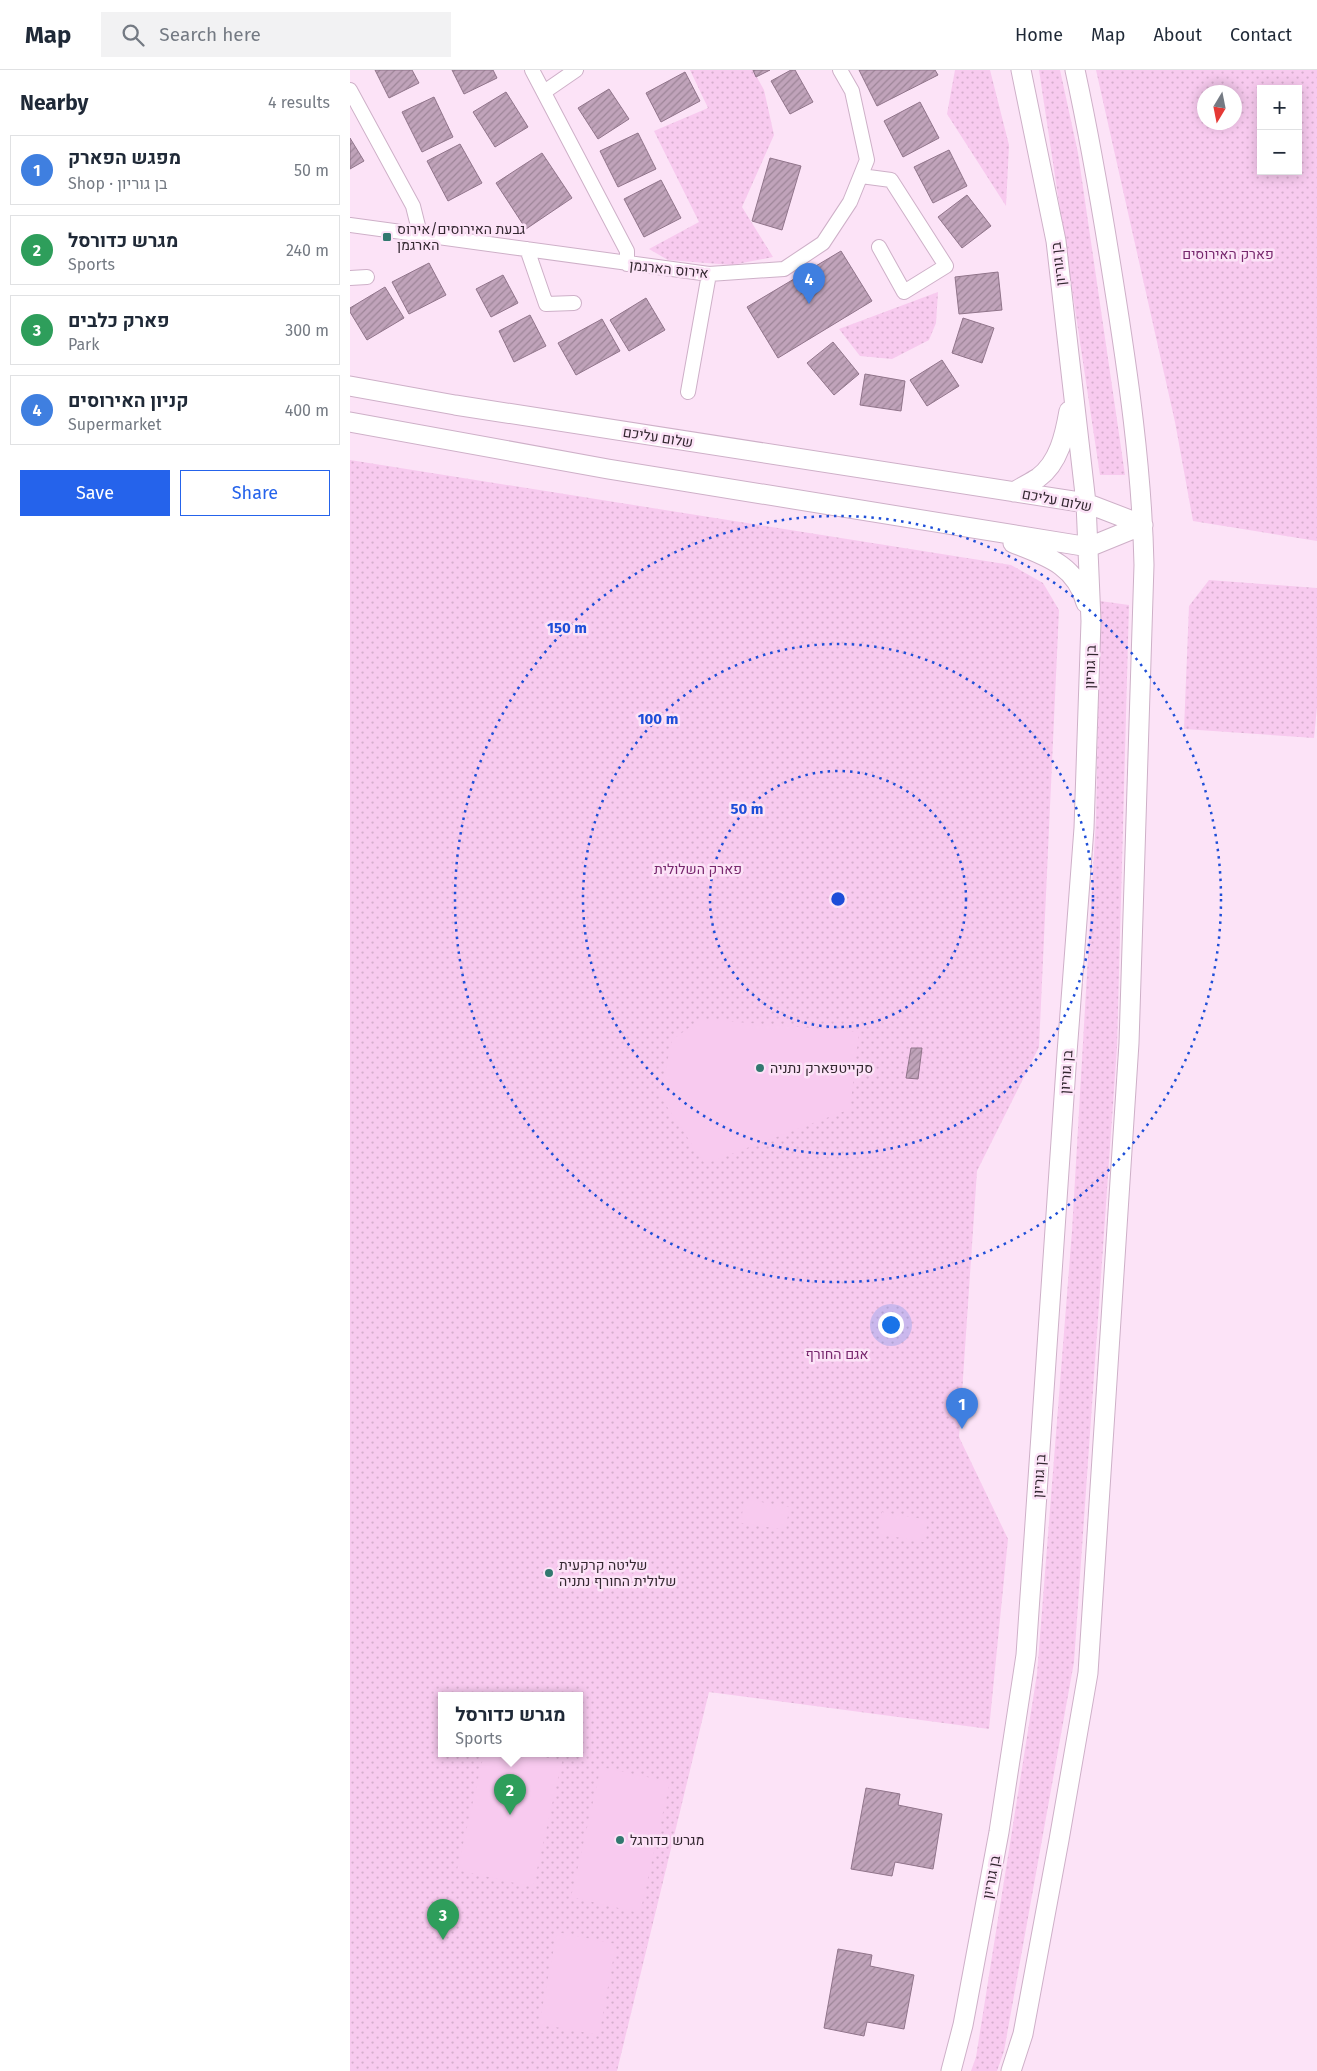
<!DOCTYPE html>
<html lang="en">
<head>
<meta charset="utf-8">
<style>
  body { margin:0; font-family:"Fira Sans",Heebo,sans-serif; background:#f2f2f3; color:#1f2937 }
  .controls { position:absolute; right:15px; top:15px; display:grid; overflow:hidden; border-radius:0px; box-shadow:0 2px 12px #0003 }
  .controls button { width:45px; height:45px; display:grid; place-items:center; padding:0; border:0; border-bottom:1px solid #e0e1e3; background:#fff; color:#1f2937; font:25px sans-serif }
  .compass { position:absolute; left:847px; top:15px; width:45px; height:45px; border-radius:50%; background:#fff; box-shadow:0 2px 12px #0003; rotate:190deg }
  .you { position:absolute; left:540px; top:1254px; width:18px; height:18px; margin:-12px; border:4px solid #fff; border-radius:50%; background:#1a73e8; box-shadow:0 0 0 8px #1a73e833 }
  .badge { display:grid; place-items:center; width:32px; height:32px; border-radius:50%; background:#2563eb; color:#fff; font-size:16px; font-weight:700 }
  .pin { position:absolute; translate:-50% -41px; filter:drop-shadow(0 1px 2px #0008) }
  .pin::after { content:''; position:absolute; top:26px; width:18px; height:15px; background:inherit; clip-path:polygon(0 0,100% 0,50% 100%) }
  .popup { position:absolute; left:88px; top:1622px; width:145px; height:65px; box-sizing:border-box; display:grid; place-content:center; border-radius:0px; background:#fff; filter:drop-shadow(0 1px 4px #0005); font-size:16px; white-space:nowrap; color:#747a83 }
  .popup b { font-size:19px; color:#1f2937 }
  .popup::after { content:''; position:absolute; left:50%; top:100%; margin-left:-10px; border:10px solid transparent; border-top-color:#fff }
  .list { margin:0; padding:0; list-style:none }
  h2 { display:flex; justify-content:space-between; align-items:center; height:65px; margin:0; padding:0 20px; font-size:21px }
  h2 small { font-size:16px; font-weight:400; color:#747a83 }
  .list li { display:grid; grid-template-columns:32px 1fr auto; gap:15px; align-items:center; box-sizing:border-box; height:70px; margin:0 10px 10px; padding:0 10px; border:1px solid #e0e1e3; border-radius:0px }
  .list b { display:block; font-size:19px; white-space:nowrap }
  .list p { margin:0; font-size:16px; white-space:nowrap; color:#747a83 }
  .list em { font-size:16px; font-style:normal; color:#747a83 }
  .actions { display:flex; gap:10px; padding:15px 20px }
  .actions a { flex:1; padding:11px 0; border:1px solid #2563eb; border-radius:0px; text-align:center; font-size:18px; color:#2563eb }
  .actions .main { background:#2563eb; color:#fff }
  .icon { flex:none; width:28px; height:28px; fill:none; stroke:currentColor; stroke-width:2; stroke-linecap:round; stroke-linejoin:round }
  .map { position:relative; flex:none; width:967px; height:2001px; overflow:hidden }
  header { display:flex; align-items:center; gap:30px; box-sizing:border-box; height:70px; padding:0 25px; background:#fff; border-bottom:1px solid #e0e1e3 }
  header strong { font-size:24px }
  nav { display:flex; gap:28px; margin-inline-start:auto; font-size:18px }
  .search { width:350px; height:45px; background:#f2f2f3; display:flex; align-items:center; gap:12px; box-sizing:border-box; padding:0 18px; border-radius:0px; color:#747a83; font-size:19px }
  main { display:flex }
  aside { flex:1; background:#fff }
  .map>svg:first-child { display:block }
  .grass { fill:url(#grass-dots); fill-rule:evenodd }
  .garden { fill:#f8caef }
  .building { fill:url(#building-hatch); stroke:#90748a }
  .lines { fill:none; stroke-linecap:round; stroke-linejoin:round }
  .minor-casing { stroke:#ceb0c8; stroke-width:16 }
  .secondary-casing { stroke:#ceb0c8; stroke-width:21 }
  .minor { stroke:#fff; stroke-width:14 }
  .secondary { stroke:#fff; stroke-width:19 }
  .ring { fill:none; stroke:#1d4ed8; stroke-width:2.5; stroke-dasharray:2.5 5 }
  .poi-dot { fill:#32786f; stroke:#fce3f7; stroke-width:2 }
  .labels { text-anchor:middle; stroke-width:5; stroke-linejoin:round; paint-order:stroke }
  .poi-label { font-size:14px; fill:#332730; stroke:#fce3f7; text-anchor:start }
  .park-label { font-size:14px; fill:#77276d; stroke:#fce3f7 }
  .street-label { font-size:14px; fill:#332730; stroke:#fce3f7 }
  .centre { fill:#1d4ed8; stroke:#fce3f7; stroke-width:2.5 }
  .ring-label { font-size:15px; text-anchor:middle; font-weight:bold; fill:#1d4ed8; stroke:#fce3f7; stroke-width:5; stroke-linejoin:round; paint-order:stroke }
</style>
</head>
<body>
<header>
<strong>Map</strong>
<div class="search"><svg class="icon" aria-label="search" viewBox="0 0 24 24"><circle cx="10" cy="10" r="6"/><path d="M15 15l6 6"/></svg>Search here</div>
<nav><a>Home</a><a>Map</a><a>About</a><a>Contact</a></nav>
</header>
<main>
<aside>
<h2>Nearby<small>4 results</small></h2>
<ul class="list">
<li><span class="badge" style="background:#3f7fe0">1</span><div><b>מפגש הפארק</b><p>Shop · בן גוריון</p></div><em>50 m</em></li>
<li><span class="badge" style="background:#2e9e5b">2</span><div><b>מגרש כדורסל</b><p>Sports</p></div><em>240 m</em></li>
<li><span class="badge" style="background:#2e9e5b">3</span><div><b>פארק כלבים</b><p>Park</p></div><em>300 m</em></li>
<li><span class="badge" style="background:#3f7fe0">4</span><div><b>קניון האירוסים</b><p>Supermarket</p></div><em>400 m</em></li>
</ul>
<div class="actions"><a class="main">Save</a><a>Share</a></div>
</aside>
<div class="map">
<svg width="967" height="2001" viewBox="0 0 967 2001">
  <defs>
    <pattern id="grass-dots" width="8" height="8" patternUnits="userSpaceOnUse" patternTransform="scale(1.25)"><rect width="8" height="8" fill="#f8caef"/><path d="M2 2h.1M6 6h.1" fill="none" stroke="#d5aecd" stroke-width="1.8" stroke-linecap="round"/></pattern>
    <pattern id="building-hatch" width="6" height="6" patternUnits="userSpaceOnUse" patternTransform="scale(1.25)"><rect width="6" height="6" fill="#c0a3ba"/><path d="M-1 1l2-2M0 6l6-6M5 7l2-2" fill="none" stroke="#9d8598"/></pattern>
  </defs>
  <rect width="100%" height="100%" fill="#fce3f7"/>
  <path class="grass" d="M 340,0 L 403,0 L 414,20 L 424,65 L 392,137 L 423,187 L 382,195 L 318,190 L 299,179 L 349,152 L 304,61 L 358,38 Z
    M 605,0 L 640,0 L 659,75 L 656,136 L 597,44 Z
    M 689,0 L 710,0 L 728,83 L 775,405 L 750,405 Z
    M 746,0 L 967,0 L 967,471 L 843,451 L 825,352 ZM 911,19 L 948,19 L 948,101 L 911,101 ZM 854,22 L 884,22 L 884,52 L 854,52 Z
    M 588,222 L 586,253 L 579,270 L 542,289 L 510,286 L 489,259 Z
    M 0,390 L 661,495 L 693,513 L 709,540 L 689,977 L 627,1101 L 609,1367 L 658,1469 L 639,1659 L 359,1622 L 267,2001 L 0,2001 ZM 91,1626 L 229,1626 L 229,1684 L 91,1684 Z
    M 859,510 L 967,518 L 967,637 L 964,668 L 834,659 L 839,536 Z
    M 750,531 L 779,535 L 767,977 L 724,1592 L 654,1981 L 647,2001 L 621,2001 L 626,1987 L 687,1604 L 722,1161 L 746,749 Z"/>
  <path class="garden" d="M 351,949 L 509,962 L 500,1039 L 355,1094 L 310,1026 L 322,970 Z
    M 394,1429 L 439,1437 L 436,1460 L 391,1453 Z
    M 532,1442 L 578,1450 L 574,1472 L 529,1464 Z
    M 134,1684 L 181,1684 L 212,1691 L 183,1817 L 107,1800 Z
    M 251,1697 L 320,1712 L 290,1843 L 221,1827 Z
    M 207,1862 L 266,1874 L 249,1965 L 189,1954 Z"/>
  <path class="building" d="M 25,0 L 62,0 L 69,13 L 39,28 Z
    M 102,0 L 143,0 L 147,8 L 114,24 Z
    M 403,0 L 420,0 L 406,7 Z
    M 441,0 L 445,0 L 463,32 L 440,44 L 421,11 Z
    M 509,0 L 585,0 L 588,5 L 527,36 Z
    M 335,2 L 350,31 L 311,52 L 296,23 Z
    M 259,19 L 279,49 L 248,69 L 228,38 Z
    M 156,22 L 178,57 L 145,77 L 123,42 Z
    M 84,27 L 103,67 L 72,82 L 52,42 Z
    M 570,32 L 589,68 L 553,87 L 534,51 Z
    M 288,63 L 306,99 L 268,117 L 250,81 Z
    M 0,68 L 14,91 L 0,99 Z
    M 110,74 L 132,113 L 98,131 L 77,91 Z
    M 599,80 L 617,116 L 583,133 L 564,97 Z
    M 192,83 L 222,128 L 176,159 L 146,113 Z
    M 420,88 L 451,96 L 432,160 L 402,151 Z
    M 311,110 L 331,148 L 294,167 L 274,129 Z
    M 617,125 L 641,156 L 612,178 L 588,147 Z
    M 491,181 L 522,231 L 428,288 L 397,237 Z
    M 79,193 L 96,225 L 59,244 L 42,212 Z
    M 648,202 L 652,240 L 609,244 L 605,207 Z
    M 153,205 L 168,233 L 141,247 L 126,219 Z
    M 35,217 L 54,248 L 17,270 L 0,242 L 0,238 Z
    M 296,228 L 315,260 L 279,281 L 260,250 Z
    M 180,245 L 196,276 L 164,292 L 149,261 Z
    M 613,248 L 644,258 L 632,293 L 602,283 Z
    M 252,249 L 270,281 L 226,305 L 208,273 Z
    M 483,272 L 509,304 L 484,325 L 457,293 Z
    M 592,290 L 609,316 L 577,336 L 560,310 Z
    M 515,304 L 555,311 L 551,341 L 510,335 Z
    M 561,978 L 572,978 L 568,1009 L 556,1008 Z
    M 516,1718 L 550,1724 L 548,1735 L 592,1744 L 583,1799 L 545,1792 L 542,1806 L 501,1799 Z
    M 488,1879 L 522,1885 L 520,1896 L 564,1905 L 554,1959 L 517,1952 L 514,1966 L 474,1958 Z"/>
  <g class="lines">
    <g class="minor-casing">
      <path id="minor" d="M 182,0 L 277,181 L 277,194
        M 0,20 L 63,136 L 70,164
        M 194,22 L 226,0
        M 511,106 L 541,110 L 596,196 L 554,222 L 529,177
        M 0,155 L 359,204 L 434,199 L 473,173 L 500,132 L 517,90 L 502,21 L 490,0
        M 177,179 L 196,234 L 224,233
        M 0,208 L 17,207
        M 338,322 L 359,204"/>
    </g>
    <g class="secondary-casing">
      <path id="secondary" d="M 0,316 L 105,335 L 736,433 L 793,455
        M 0,352 L 258,399 L 739,477 L 793,455
        M 664,422 C 672,417 680,413 688,408 C 709,393 715,364 719,341
        M 663,473 C 696,486 726,495 736,533
        M 601,2001 L 613,1955 L 649,1762 L 676,1585 L 717,983 L 734,758 L 741,551 L 736,433 L 706,171 L 671,0
        M 661,2001 L 673,1964 L 709,1770 L 738,1603 L 779,973 L 794,495 C 792,399 778,303 763,209 C 752,139 740,69 725,0"/>
    </g>
    <use href="#minor" class="minor"/>
    <use href="#secondary" class="secondary"/>
  </g>
  <g class="ring">
    <circle cx="488" cy="829" r="128"/>
    <circle cx="488" cy="829" r="255"/>
    <circle cx="488" cy="829" r="383"/>
  </g>
  <g class="poi-dot">
    <rect x="32" y="162" width="10" height="10" rx="2.5"/>
    <circle cx="410" cy="998" r="5"/>
    <circle cx="199" cy="1503" r="5"/>
    <circle cx="270" cy="1770" r="5"/>
  </g>
  <g class="labels">
    <g class="poi-label">
      <text x="47" y="164">גבעת האירוסים/אירוס<tspan x="47" dy="16">הארגמן</tspan></text>
      <text x="420" y="1003">סקייטפארק נתניה</text>
      <text x="209" y="1500">שליטה קרקעית<tspan x="209" dy="16">שלולית החורף נתניה</tspan></text>
      <text x="280" y="1775">מגרש כדורגל</text>
    </g>
    <g class="park-label">
      <text x="878" y="189">פארק האירוסים</text>
      <text x="348" y="804">פארק השלולית</text>
      <text x="487" y="1289">אגם החורף</text>
    </g>
    <g class="street-label">
      <text transform="translate(708 194) rotate(-97)" y="5">בן גוריון</text>
      <text transform="translate(319 199) rotate(6)" y="5">אירוס הארגמן</text>
      <text transform="translate(308 367) rotate(9)" y="5">שלום עליכם</text>
      <text transform="translate(707 430) rotate(11)" y="5">שלום עליכם</text>
      <text transform="translate(740 597) rotate(-88)" y="5">בן גוריון</text>
      <text transform="translate(716 1002) rotate(-86)" y="5">בן גוריון</text>
      <text transform="translate(689 1406) rotate(-86)" y="5">בן גוריון</text>
      <text transform="translate(641 1807) rotate(-79)" y="5">בן גוריון</text>
    </g>
  </g>
  <circle cx="488" cy="829" r="8" class="centre"/>
  <g class="ring-label">
    <text x="217" y="563">150 m</text>
    <text x="308" y="654">100 m</text>
    <text x="397" y="744">50 m</text>
  </g>
</svg>
<div class="controls">
<button>+</button>
<button>−</button>
</div>
<svg class="compass" viewBox="-18 -18 36 36"><path d="M0-13l5 13h-10z" fill="#e53935"/><path d="M0 13l5-13h-10z" fill="#747a83"/></svg>
<div class="you"></div>
<div class="pin badge" style="left:612px;top:1359px;background:#3f7fe0">1</div>
<div class="pin badge" style="left:160px;top:1745px;background:#2e9e5b">2</div>
<div class="popup"><b>מגרש כדורסל</b>Sports</div>
<div class="pin badge" style="left:93px;top:1870px;background:#2e9e5b">3</div>
<div class="pin badge" style="left:459px;top:234px;background:#3f7fe0">4</div>
</div>
</main>
</body>
</html>
